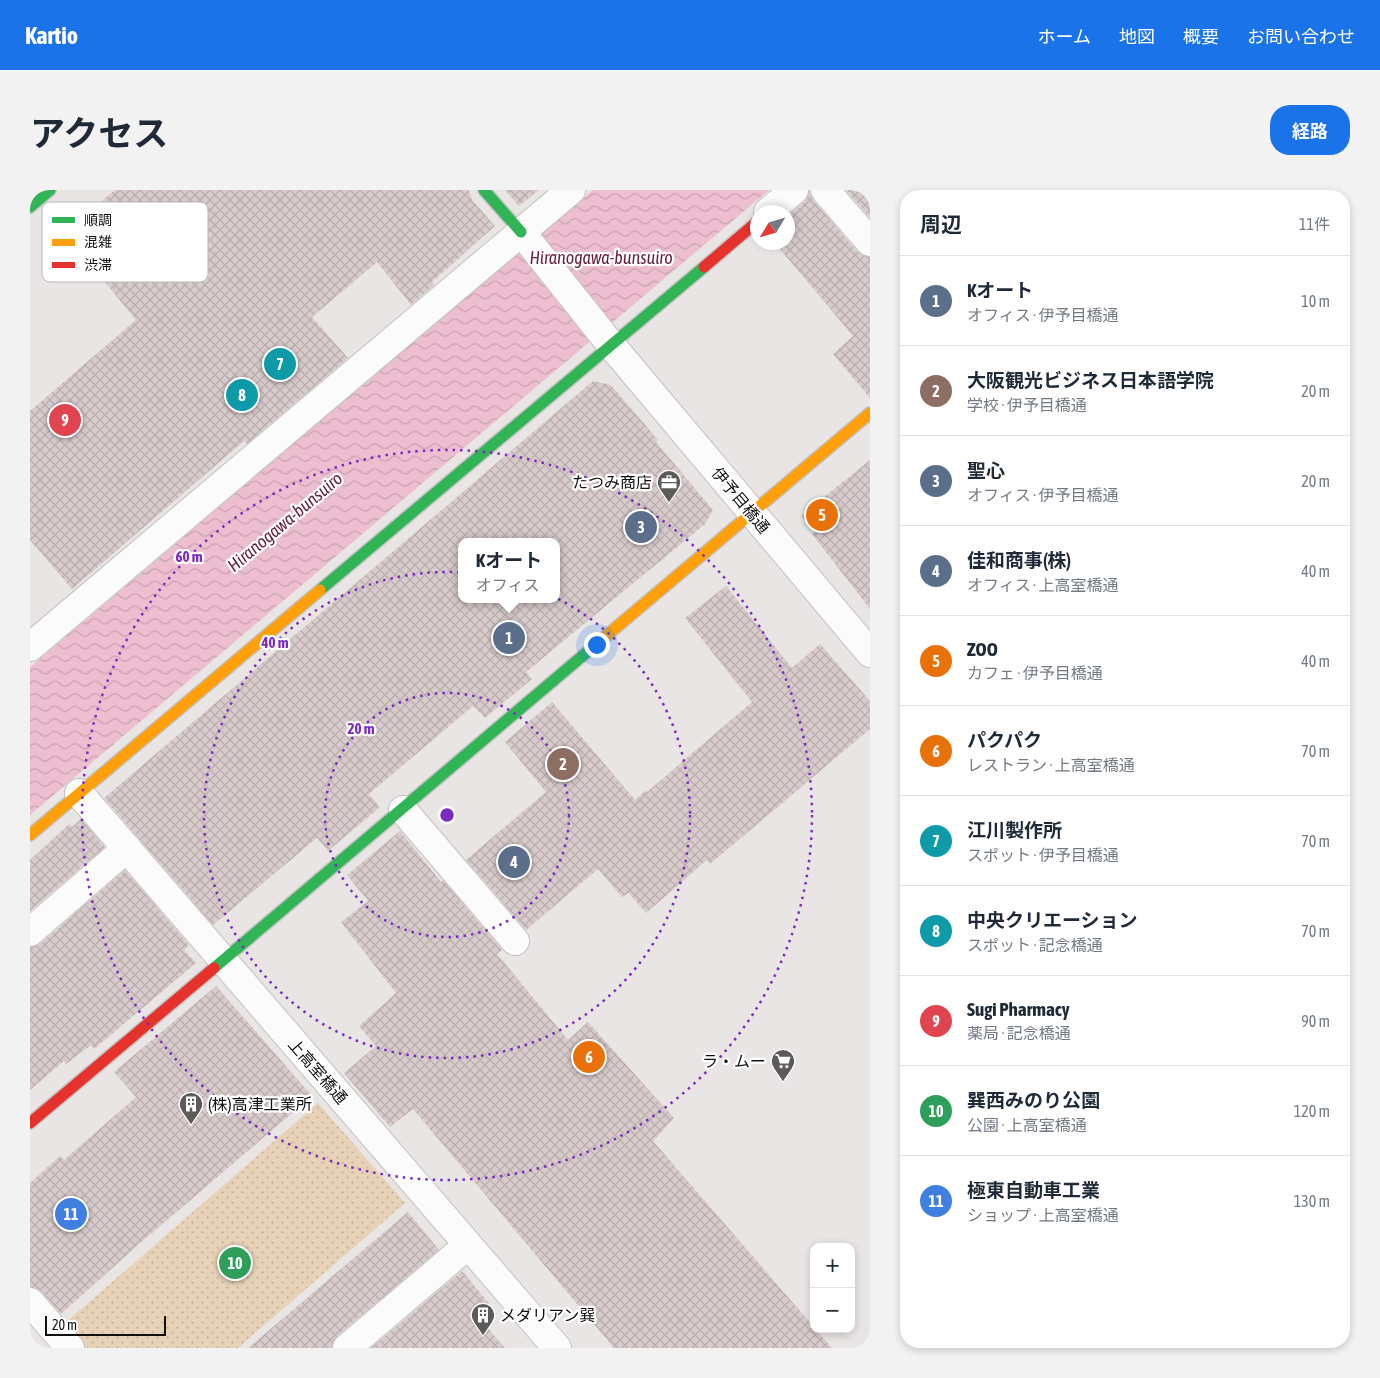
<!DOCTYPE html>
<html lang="ja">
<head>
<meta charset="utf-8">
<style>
  body { margin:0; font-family:"Asap Condensed","Noto Sans JP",sans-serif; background:#f2f2f3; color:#1f2937 }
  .controls { position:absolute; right:15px; bottom:15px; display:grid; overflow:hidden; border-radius:10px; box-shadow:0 2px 8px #0003 }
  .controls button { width:45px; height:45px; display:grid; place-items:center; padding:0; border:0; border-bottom:1px solid #e0e1e3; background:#fff; color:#1f2937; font:25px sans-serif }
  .compass { position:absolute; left:720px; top:15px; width:45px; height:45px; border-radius:50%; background:#fff; box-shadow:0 2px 8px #0003; rotate:232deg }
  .scale { position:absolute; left:15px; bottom:12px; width:121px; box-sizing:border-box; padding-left:5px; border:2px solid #110f0f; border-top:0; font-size:14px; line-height:18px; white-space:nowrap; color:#110f0f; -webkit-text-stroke:4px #fff; paint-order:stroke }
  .you { position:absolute; left:566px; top:454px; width:18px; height:18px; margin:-12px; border:4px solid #fff; border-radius:50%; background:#1a73e8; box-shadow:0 0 0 8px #1a73e833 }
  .badge { display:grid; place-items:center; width:32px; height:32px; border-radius:50%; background:#1a73e8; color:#fff; font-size:16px; font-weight:700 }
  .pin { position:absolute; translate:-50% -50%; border:2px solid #fff; box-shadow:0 1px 5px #0006 }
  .popup { position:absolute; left:428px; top:348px; width:102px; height:65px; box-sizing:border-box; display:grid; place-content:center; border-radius:10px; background:#fff; filter:drop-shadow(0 1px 4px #0005); font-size:16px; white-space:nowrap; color:#747a83 }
  .popup b { font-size:19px; color:#1f2937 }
  .popup::after { content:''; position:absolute; left:50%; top:100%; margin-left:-10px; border:10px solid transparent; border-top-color:#fff }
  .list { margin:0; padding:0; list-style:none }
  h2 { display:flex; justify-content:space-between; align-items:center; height:65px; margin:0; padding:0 20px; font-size:21px }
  h2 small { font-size:16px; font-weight:400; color:#747a83 }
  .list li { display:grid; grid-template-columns:32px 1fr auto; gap:15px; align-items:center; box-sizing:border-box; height:90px; padding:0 20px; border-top:1px solid #e0e1e3 }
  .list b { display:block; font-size:19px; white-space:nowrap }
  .list p { margin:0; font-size:16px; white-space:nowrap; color:#747a83 }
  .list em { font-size:16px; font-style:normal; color:#747a83 }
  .map { position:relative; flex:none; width:840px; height:1158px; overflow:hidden; border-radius:20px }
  header { display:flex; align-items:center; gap:30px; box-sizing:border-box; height:70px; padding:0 25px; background:#1a73e8; color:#fff }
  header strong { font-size:24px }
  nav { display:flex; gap:28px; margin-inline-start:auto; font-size:18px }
  .intro { display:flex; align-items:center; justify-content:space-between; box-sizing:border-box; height:120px; padding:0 30px }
  h1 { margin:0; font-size:35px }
  .button { padding:12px 22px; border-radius:20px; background:#1a73e8; color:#fff; font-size:18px; font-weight:700 }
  main { display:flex; gap:30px; padding:0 30px }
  aside { flex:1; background:#fff; border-radius:20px; box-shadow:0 2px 8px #0003 }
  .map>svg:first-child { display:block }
  .park { fill:url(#park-dots) }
  .water { fill:url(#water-waves) }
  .building { fill:url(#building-cross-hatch); fill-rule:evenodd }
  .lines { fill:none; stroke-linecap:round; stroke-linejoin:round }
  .street-casing { stroke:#c3c1c0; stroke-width:30 }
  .fast-casing { stroke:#c3c1c0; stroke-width:14 }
  .slow-casing { stroke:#c3c1c0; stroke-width:14 }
  .jam-casing { stroke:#c3c1c0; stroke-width:14 }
  .street { stroke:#fcfbfb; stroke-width:28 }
  .fast { stroke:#30b455; stroke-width:11 }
  .slow { stroke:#ff9f0a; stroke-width:11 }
  .jam { stroke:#e5322d; stroke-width:11 }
  .ring { fill:none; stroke:#7b2cbf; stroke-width:2.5; stroke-dasharray:2.5 5 }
  .labels { text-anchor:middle; stroke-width:4.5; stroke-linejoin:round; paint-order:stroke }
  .poi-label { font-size:16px; fill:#110f0f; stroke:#fff; text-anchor:end }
  .street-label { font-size:16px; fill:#110f0f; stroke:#fff }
  .water-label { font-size:18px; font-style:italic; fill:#661e42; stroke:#fff }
  .key { fill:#fff; stroke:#b8b7b7; stroke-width:1 }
  .key-label { font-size:14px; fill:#110f0f }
  .centre { fill:#7b2cbf; stroke:#fff; stroke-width:2.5 }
  .ring-label { font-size:15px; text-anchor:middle; font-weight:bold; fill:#7b2cbf; stroke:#fff; stroke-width:4.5; stroke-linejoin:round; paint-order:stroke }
</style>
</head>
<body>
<header>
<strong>Kartio</strong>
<nav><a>ホーム</a><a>地図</a><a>概要</a><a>お問い合わせ</a></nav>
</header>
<div class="intro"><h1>アクセス</h1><a class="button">経路</a></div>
<main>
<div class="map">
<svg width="840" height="1158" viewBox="0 0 840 1158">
  <defs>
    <pattern id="park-dots" width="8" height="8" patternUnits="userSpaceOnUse" patternTransform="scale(1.25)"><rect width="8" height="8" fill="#e7d2b8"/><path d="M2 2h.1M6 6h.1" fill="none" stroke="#c5b39d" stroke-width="1.8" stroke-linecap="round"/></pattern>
    <pattern id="water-waves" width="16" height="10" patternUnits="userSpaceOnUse" patternTransform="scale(1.25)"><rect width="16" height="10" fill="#ecbed0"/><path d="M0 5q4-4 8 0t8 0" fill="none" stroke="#c9a2b1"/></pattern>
    <pattern id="building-cross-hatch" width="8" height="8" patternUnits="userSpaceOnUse" patternTransform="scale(1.25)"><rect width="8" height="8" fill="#d9cbcc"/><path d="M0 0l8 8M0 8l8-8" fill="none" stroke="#b9adae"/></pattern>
  </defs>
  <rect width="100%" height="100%" fill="#e9e5e5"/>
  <path class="park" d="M 288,913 L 375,1013 L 208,1158 L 57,1158 L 35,1133 Z"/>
  <path class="water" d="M 563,0 L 739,0 L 0,625 L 0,477 Z"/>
  <path class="building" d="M 85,0 L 439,0 L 442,10 L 465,36 L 402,92 L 404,95 L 381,115 L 347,72 L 282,127 L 318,168 L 217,254 L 214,251 L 42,399 L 0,350 L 0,221 L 106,130 L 34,42 Z
    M 475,0 L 509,0 L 489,16 Z
    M 779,0 L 783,10 L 828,62 L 840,67 L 840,208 L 803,164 L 823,146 L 744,52 L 758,52 L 758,26 L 774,12 Z
    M 816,0 L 840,0 L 840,28 Z
    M 563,191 L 581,195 L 628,250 L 626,252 L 683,320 L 675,334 L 496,482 L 502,489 L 455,528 L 443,516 L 339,604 L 350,617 L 298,661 L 287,648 L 183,735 L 74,608 ZM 432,352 L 526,352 L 526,409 L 432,409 Z
    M 840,270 L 840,419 L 782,344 L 785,342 L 771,326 Z
    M 696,396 L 762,478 L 790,454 L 840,511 L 840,539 L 680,674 L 677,670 L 616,723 L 599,703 L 592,707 L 568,679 L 496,740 L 436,670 L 516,602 L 475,552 L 522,512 L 605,610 L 616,600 L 617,602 L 722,512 L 655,428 Z
    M 51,629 L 75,657 L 0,721 L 0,670 L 39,634 L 42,637 Z
    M 370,641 L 411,692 L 413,690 L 472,760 L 467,764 L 538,850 L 558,832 L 644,928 L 623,951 L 802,1158 L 584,1158 L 383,919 L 360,937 L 314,883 L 346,856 L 329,836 L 366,803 L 311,732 L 338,711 L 317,685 Z
    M 95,680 L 159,755 L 154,760 L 166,773 L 64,859 L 61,855 L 36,874 L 34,871 L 0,900 L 0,757 L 10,754 Z
    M 186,796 L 282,906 L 108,1055 L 31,1124 L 11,1101 L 0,1097 L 0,993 L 30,966 L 34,970 L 106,907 L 84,882 Z
    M 378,1022 L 409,1060 L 307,1146 L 302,1158 L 218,1158 Z
    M 432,1081 L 462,1117 L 449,1128 L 475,1158 L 341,1158 Z"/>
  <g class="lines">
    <g class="street-casing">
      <path id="street" d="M 795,0 L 840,52
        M 738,22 L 764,0
        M 491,42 L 582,156 L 840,463
        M 0,457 L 541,0
        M 49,603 L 527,1158
        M 373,620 L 485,751
        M 0,742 L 97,658
        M 0,1112 L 40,1158
        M 317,1158 L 438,1055"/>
    </g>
    <g class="fast-casing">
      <path id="fast" d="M 454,0 L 491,42
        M 0,17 L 20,0
        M 290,400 L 674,77
        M 184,778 L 576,446"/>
    </g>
    <g class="slow-casing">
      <path id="slow" d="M 576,446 L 840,223
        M 0,645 L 290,400"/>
    </g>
    <g class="jam-casing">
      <path id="jam" d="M 674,77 L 728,31
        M 0,933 L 184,778"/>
    </g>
    <use href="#street" class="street"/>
    <use href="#fast" class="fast"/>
    <use href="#slow" class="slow"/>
    <use href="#jam" class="jam"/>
  </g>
  <g class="ring">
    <circle cx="417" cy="625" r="122"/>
    <circle cx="417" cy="625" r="243"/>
    <circle cx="417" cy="625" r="365"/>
  </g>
  <defs>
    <g id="office-pin" transform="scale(1.25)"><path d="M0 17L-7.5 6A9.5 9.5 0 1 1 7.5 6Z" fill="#5d5a5a" stroke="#fff"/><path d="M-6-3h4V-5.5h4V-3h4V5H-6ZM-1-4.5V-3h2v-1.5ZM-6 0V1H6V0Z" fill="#fff"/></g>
    <g id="supermarket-pin" transform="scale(1.25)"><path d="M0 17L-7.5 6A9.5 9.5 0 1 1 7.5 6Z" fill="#5d5a5a" stroke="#fff"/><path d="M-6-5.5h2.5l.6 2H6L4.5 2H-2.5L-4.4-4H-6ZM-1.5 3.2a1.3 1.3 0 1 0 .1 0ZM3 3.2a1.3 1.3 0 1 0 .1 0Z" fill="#fff"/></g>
    <g id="building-pin" transform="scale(1.25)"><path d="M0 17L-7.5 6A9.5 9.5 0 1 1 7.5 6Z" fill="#5d5a5a" stroke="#fff"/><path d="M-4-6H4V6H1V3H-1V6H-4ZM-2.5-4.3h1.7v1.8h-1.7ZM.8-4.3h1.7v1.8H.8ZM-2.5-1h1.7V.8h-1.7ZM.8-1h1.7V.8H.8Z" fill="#fff"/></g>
  </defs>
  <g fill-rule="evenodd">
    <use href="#office-pin" x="639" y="292"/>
    <use href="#supermarket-pin" x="753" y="871"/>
    <use href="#building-pin" x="161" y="914"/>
    <use href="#building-pin" x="453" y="1125"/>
  </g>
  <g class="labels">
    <g class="poi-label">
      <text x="622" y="298">たつみ商店</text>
      <text x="736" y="877">ラ・ムー</text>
      <text x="178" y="920" text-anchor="start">(株)高津工業所</text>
      <text x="470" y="1131" text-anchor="start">メダリアン巽</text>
    </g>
    <g class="street-label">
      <text transform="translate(711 310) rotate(50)" y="6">伊予目橋通</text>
      <text transform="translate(288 881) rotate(49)" y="6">上高室橋通</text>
    </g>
    <g class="water-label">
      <text x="571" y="74">Hiranogawa-bunsuiro</text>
      <text transform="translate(255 332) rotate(-40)" y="6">Hiranogawa-bunsuiro</text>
    </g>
  </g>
  <rect x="12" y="12" width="166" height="80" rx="8" class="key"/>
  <rect x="22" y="27" width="23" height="6" fill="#30b455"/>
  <rect x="22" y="49" width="23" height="7" fill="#ff9f0a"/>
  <rect x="22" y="72" width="23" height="6" fill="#e5322d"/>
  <g class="key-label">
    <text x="54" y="35">順調</text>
    <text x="54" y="57">混雑</text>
    <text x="54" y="80">渋滞</text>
  </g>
  <circle cx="417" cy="625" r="8" class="centre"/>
  <g class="ring-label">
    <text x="159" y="372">60 m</text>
    <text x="245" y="458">40 m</text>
    <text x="331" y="544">20 m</text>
  </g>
</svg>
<div class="controls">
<button>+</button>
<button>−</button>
</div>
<svg class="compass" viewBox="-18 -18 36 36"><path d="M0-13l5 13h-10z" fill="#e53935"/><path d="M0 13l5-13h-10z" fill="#747a83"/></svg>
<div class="scale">20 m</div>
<div class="you"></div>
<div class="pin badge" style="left:479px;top:448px;background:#5c6f8a">1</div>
<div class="popup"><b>Kオート</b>オフィス</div>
<div class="pin badge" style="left:533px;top:574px;background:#8d6e63">2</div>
<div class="pin badge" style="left:611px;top:337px;background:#5c6f8a">3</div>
<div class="pin badge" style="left:484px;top:672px;background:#5c6f8a">4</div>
<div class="pin badge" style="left:792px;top:325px;background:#e8710a">5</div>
<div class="pin badge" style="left:559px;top:867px;background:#e8710a">6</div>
<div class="pin badge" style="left:250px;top:174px;background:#0f9aa8">7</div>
<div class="pin badge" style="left:212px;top:205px;background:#0f9aa8">8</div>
<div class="pin badge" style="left:35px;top:230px;background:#e0444e">9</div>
<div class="pin badge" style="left:205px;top:1073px;background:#2e9e5b">10</div>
<div class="pin badge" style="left:41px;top:1024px;background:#3f7fe0">11</div>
</div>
<aside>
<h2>周辺<small>11件</small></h2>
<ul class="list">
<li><span class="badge" style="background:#5c6f8a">1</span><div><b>Kオート</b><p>オフィス · 伊予目橋通</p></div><em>10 m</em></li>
<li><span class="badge" style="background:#8d6e63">2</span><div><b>大阪観光ビジネス日本語学院</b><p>学校 · 伊予目橋通</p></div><em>20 m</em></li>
<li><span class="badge" style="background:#5c6f8a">3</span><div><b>聖心</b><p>オフィス · 伊予目橋通</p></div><em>20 m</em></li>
<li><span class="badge" style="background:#5c6f8a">4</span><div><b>佳和商事(株)</b><p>オフィス · 上高室橋通</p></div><em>40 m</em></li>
<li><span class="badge" style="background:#e8710a">5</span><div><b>ZOO</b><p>カフェ · 伊予目橋通</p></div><em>40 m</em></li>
<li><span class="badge" style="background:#e8710a">6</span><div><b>パクパク</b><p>レストラン · 上高室橋通</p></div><em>70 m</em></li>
<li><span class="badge" style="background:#0f9aa8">7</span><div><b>江川製作所</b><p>スポット · 伊予目橋通</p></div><em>70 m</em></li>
<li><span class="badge" style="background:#0f9aa8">8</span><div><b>中央クリエーション</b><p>スポット · 記念橋通</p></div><em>70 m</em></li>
<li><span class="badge" style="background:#e0444e">9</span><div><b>Sugi Pharmacy</b><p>薬局 · 記念橋通</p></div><em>90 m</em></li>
<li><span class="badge" style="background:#2e9e5b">10</span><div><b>巽西みのり公園</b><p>公園 · 上高室橋通</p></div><em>120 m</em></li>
<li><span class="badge" style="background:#3f7fe0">11</span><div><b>極東自動車工業</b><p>ショップ · 上高室橋通</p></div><em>130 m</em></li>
</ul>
</aside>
</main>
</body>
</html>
